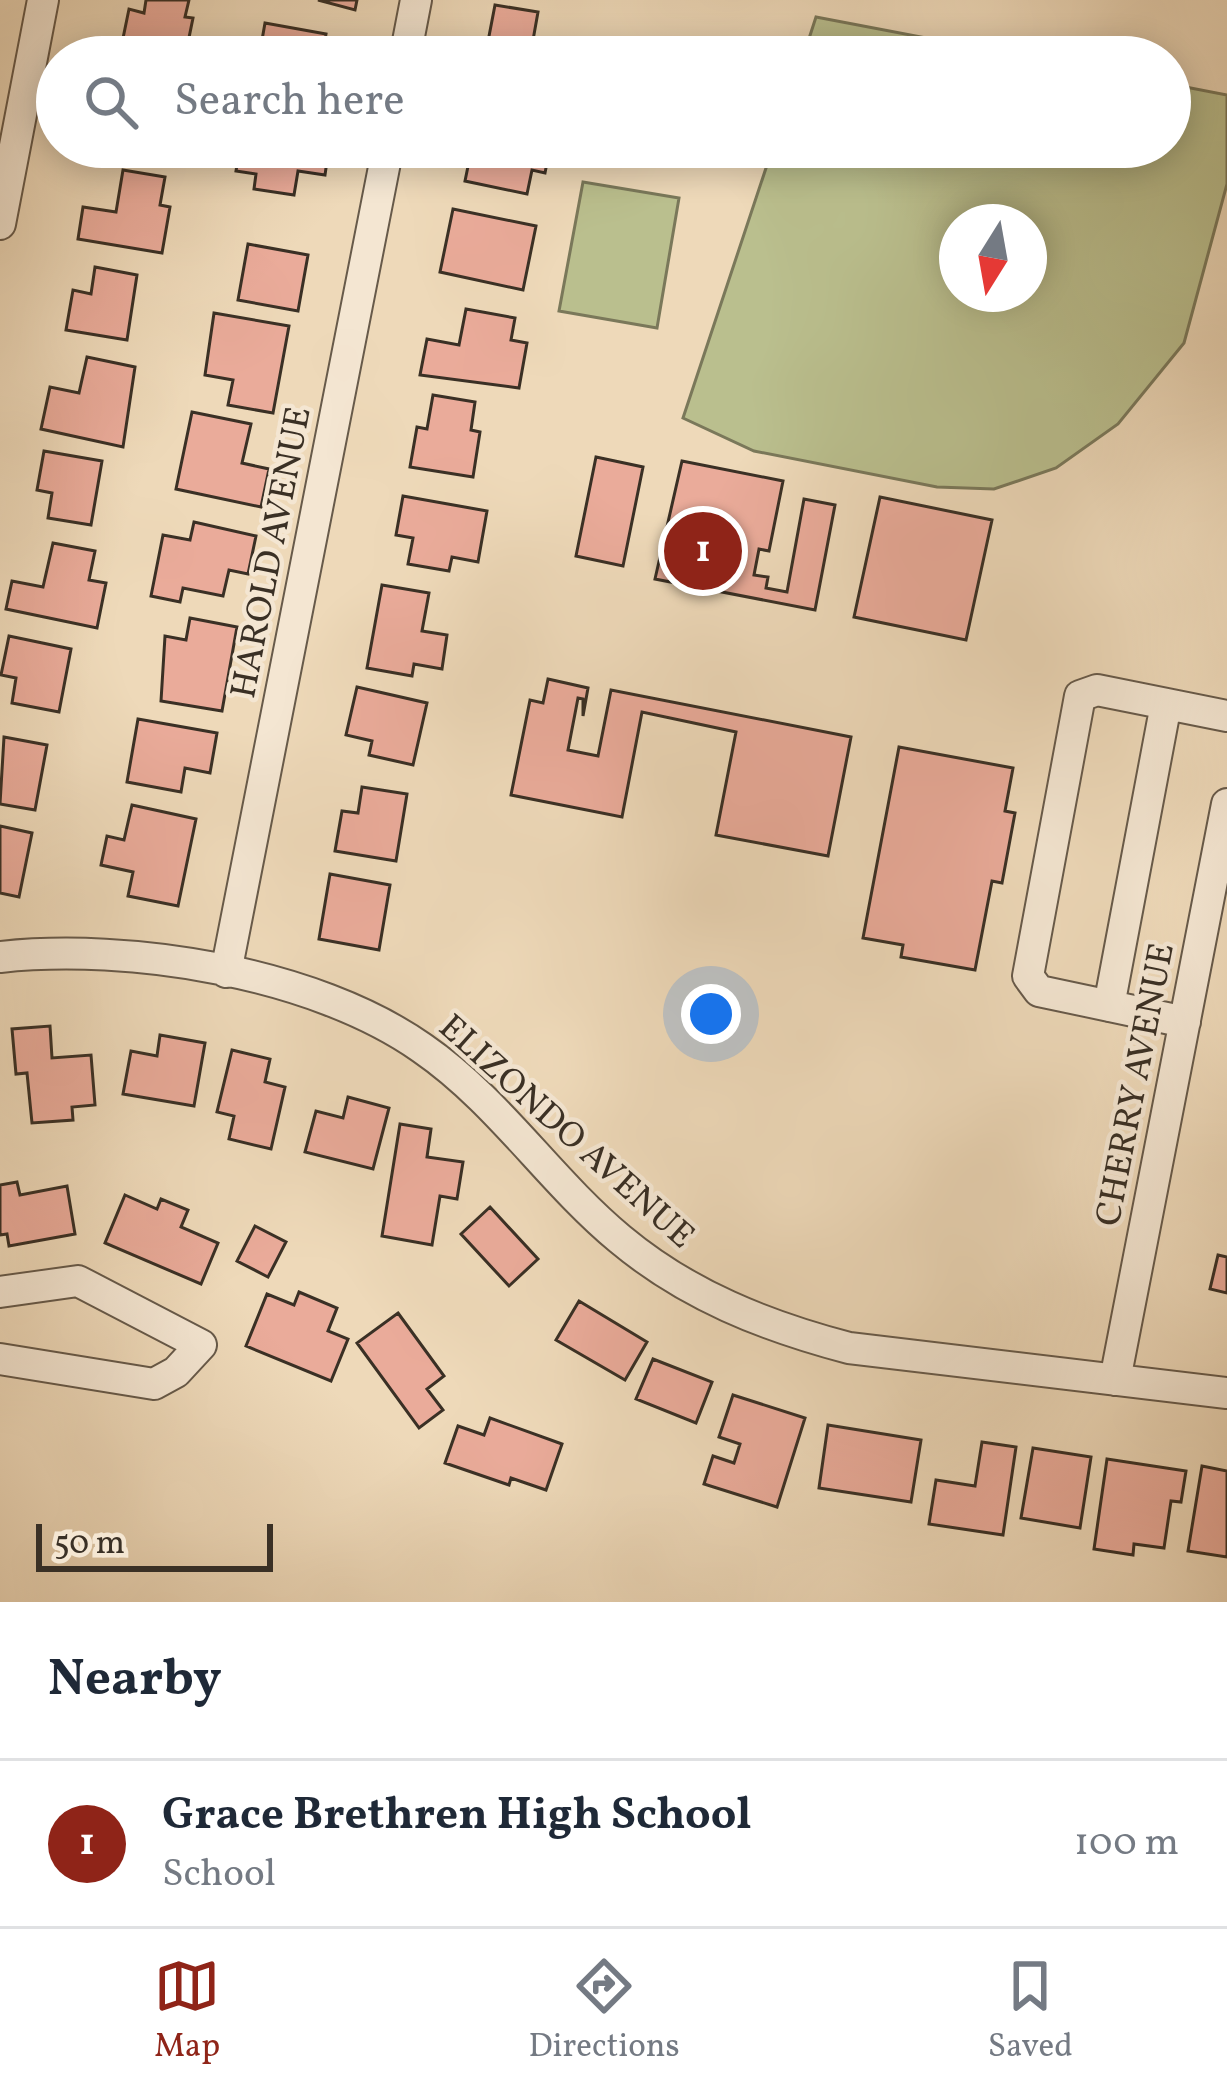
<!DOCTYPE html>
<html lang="en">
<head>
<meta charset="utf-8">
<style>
  body { margin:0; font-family:Vollkorn,serif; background:#f2f2f3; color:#1f2937 }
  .compass { position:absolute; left:939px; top:204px; width:108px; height:108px; border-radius:50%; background:#fff; box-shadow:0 6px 30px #0003; rotate:191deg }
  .scale { position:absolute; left:36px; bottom:30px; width:237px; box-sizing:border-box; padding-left:12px; border:6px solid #3a3025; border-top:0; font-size:33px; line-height:42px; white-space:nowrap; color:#3a3025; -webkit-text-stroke:9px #f4e6d2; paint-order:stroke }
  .you { position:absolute; left:711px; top:1014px; width:42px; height:42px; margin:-30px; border:9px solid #fff; border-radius:50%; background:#1a73e8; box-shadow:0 0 0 18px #1a73e833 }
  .badge { display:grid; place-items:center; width:78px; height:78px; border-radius:50%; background:#8f2418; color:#fff; font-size:39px; font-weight:700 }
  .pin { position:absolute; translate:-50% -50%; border:6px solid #fff; box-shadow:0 3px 12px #0006 }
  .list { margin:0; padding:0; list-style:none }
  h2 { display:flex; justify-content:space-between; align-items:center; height:156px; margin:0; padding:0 48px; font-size:51px }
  h2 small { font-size:39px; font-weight:400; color:#747a83 }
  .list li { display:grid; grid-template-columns:78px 1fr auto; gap:36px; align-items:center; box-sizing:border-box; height:168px; padding:0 48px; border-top:3px solid #e0e1e3 }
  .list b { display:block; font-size:45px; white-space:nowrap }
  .list p { margin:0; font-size:39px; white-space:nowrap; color:#747a83 }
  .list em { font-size:39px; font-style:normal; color:#747a83 }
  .icon { flex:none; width:66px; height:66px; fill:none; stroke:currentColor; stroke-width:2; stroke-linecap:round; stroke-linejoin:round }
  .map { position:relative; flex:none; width:1227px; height:1602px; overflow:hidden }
  .search { position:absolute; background:#fff; box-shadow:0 6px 30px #0003; left:36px; right:36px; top:36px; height:132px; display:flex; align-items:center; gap:30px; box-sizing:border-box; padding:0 42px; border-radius:66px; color:#747a83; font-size:45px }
  .sheet { height:324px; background:#fff }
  nav { display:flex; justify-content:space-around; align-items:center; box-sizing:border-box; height:168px; border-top:3px solid #e0e1e3; background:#fff; font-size:33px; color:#747a83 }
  nav a { display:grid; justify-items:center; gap:6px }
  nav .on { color:#8f2418 }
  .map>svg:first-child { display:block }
  .green { fill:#babf8e; stroke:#7a785a; stroke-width:3; fill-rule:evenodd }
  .building { fill:#eaab9a; stroke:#3a3025; stroke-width:3 }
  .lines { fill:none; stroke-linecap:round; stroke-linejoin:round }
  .minor-casing { stroke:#675a4a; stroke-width:34 }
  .minor { stroke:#f4e6d2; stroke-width:30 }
  .labels { text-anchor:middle; stroke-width:9; stroke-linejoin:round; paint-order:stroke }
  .street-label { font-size:36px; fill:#3a3025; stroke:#f4e6d2 }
</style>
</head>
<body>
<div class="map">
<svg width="1227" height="1602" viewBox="0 0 1227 1602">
  <rect width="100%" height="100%" fill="#eed9b9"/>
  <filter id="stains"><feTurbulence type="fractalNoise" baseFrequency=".00167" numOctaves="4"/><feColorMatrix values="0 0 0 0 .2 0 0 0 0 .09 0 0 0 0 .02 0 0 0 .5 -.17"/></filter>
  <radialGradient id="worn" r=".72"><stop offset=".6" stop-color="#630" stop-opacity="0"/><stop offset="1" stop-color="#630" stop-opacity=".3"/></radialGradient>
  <path class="green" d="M 816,17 L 1026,57 L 803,57 Z
    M 1170,84 L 1227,95 L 1227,184 L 1184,343 L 1118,424 L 1056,468 L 994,489 L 937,487 L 754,451 L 683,418 L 773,147 L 1170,147 ZM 1029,222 L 1029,294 L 957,294 L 957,222 Z
    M 583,182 L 679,198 L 657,328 L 559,311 Z"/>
  <path class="building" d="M 146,0 L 189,0 L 185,17 L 193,18 L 185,57 L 121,48 L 129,9 L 144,13 Z
    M 318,0 L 357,0 L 355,10 Z
    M 495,5 L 538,12 L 530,57 L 485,57 Z
    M 265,23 L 326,34 L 322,57 L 259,57 Z
    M 240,147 L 329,147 L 325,175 L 298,171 L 294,195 L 254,189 L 256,174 L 236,171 Z
    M 472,147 L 550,147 L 545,173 L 532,170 L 527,194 L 465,181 Z
    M 123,170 L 165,177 L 160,205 L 170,207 L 162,253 L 78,239 L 83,207 L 116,212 Z
    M 453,209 L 536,226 L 523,290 L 440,272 Z
    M 248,244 L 308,255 L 298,311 L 238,300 Z
    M 95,267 L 137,275 L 127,340 L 66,330 L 73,290 L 91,294 Z
    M 466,309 L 515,318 L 511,340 L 527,343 L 519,388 L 420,375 L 427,339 L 459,345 Z
    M 214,313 L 289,326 L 273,413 L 228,405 L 233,380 L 205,375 Z
    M 87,357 L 135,367 L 123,447 L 41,429 L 50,387 L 79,393 Z
    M 433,395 L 475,402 L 471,430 L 480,432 L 473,477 L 410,467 L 417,427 L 427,429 Z
    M 192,412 L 251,424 L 242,463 L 269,469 L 261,507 L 176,489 Z
    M 44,451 L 102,461 L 91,525 L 48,518 L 52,493 L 37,490 Z
    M 596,457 L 643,467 L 623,566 L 576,556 Z
    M 682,461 L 783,481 L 769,551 L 759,549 L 754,575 L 768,577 L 766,588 L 787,592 L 804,499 L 835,505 L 815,610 L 655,579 Z
    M 403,496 L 487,511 L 478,562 L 452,557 L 449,571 L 408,564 L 413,538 L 396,535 Z
    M 880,497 L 992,520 L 966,640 L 854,617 Z
    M 194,522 L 256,536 L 248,574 L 229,570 L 223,596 L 183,588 L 180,602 L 151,596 L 163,535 L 190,540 Z
    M 53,543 L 95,551 L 89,580 L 106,583 L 97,628 L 6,609 L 12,581 L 43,587 Z
    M 382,585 L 429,593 L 422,631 L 447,635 L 442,669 L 414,664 L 412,676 L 367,668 Z
    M 190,618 L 237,627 L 222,711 L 161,701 L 165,636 L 186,640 Z
    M 9,636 L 71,649 L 59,712 L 12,703 L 16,678 L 1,675 Z
    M 548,679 L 588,688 L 583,716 L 583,699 L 578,698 L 568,750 L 598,756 L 611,690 L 851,737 L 828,856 L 716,835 L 736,732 L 642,712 L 622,817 L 511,795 L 530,700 L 543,703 Z
    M 357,687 L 427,703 L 413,765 L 369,755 L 372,741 L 346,735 Z
    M 138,719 L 217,733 L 210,773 L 185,768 L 181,792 L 127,782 Z
    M 4,737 L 47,745 L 35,810 L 0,804 Z
    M 899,747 L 1013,768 L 1005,811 L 1015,813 L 1002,883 L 992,881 L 975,970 L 901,957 L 903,945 L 863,938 Z
    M 362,787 L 407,794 L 396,861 L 335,851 L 342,811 L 358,813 Z
    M 132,805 L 196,819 L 178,906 L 128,896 L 133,872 L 101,865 L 107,836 L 124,840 Z
    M 0,826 L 32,833 L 19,897 L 0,893 Z
    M 330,874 L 390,885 L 379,950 L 319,939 Z
    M 50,1026 L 52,1058 L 91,1055 L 95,1105 L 72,1107 L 73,1120 L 32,1123 L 27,1073 L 16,1074 L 12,1029 Z
    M 160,1035 L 205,1043 L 194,1106 L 123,1094 L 131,1051 L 157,1056 Z
    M 232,1050 L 270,1059 L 265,1082 L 285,1087 L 271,1149 L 229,1139 L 234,1116 L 217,1112 Z
    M 348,1097 L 389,1108 L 373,1169 L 305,1152 L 316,1111 L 343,1118 Z
    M 400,1124 L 431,1129 L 427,1157 L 463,1162 L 457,1199 L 440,1196 L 432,1245 L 382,1236 Z
    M 17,1182 L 20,1195 L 67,1186 L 75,1234 L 9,1246 L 7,1234 L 0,1235 L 0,1185 Z
    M 125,1195 L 157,1209 L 161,1199 L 188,1210 L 181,1227 L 218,1243 L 201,1284 L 105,1243 Z
    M 490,1207 L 538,1259 L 509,1286 L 461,1234 Z
    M 255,1226 L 286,1242 L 268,1277 L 237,1261 Z
    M 1218,1255 L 1227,1257 L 1227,1293 L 1210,1289 Z
    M 299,1292 L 337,1308 L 328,1331 L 348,1339 L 331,1381 L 246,1346 L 267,1294 L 294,1305 Z
    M 579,1301 L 647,1342 L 625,1380 L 556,1340 Z
    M 398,1313 L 444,1376 L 427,1389 L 443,1410 L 419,1428 L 357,1343 Z
    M 653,1359 L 712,1382 L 696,1423 L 636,1399 Z
    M 733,1395 L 805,1418 L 777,1507 L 704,1484 L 713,1456 L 734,1463 L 740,1444 L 719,1437 Z
    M 490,1418 L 562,1444 L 546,1490 L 511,1478 L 509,1485 L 445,1463 L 458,1426 L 484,1435 Z
    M 828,1425 L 921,1440 L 911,1502 L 819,1488 Z
    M 982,1442 L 1016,1447 L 1003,1535 L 929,1524 L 936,1480 L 975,1486 Z
    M 1033,1448 L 1091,1457 L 1080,1528 L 1021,1518 Z
    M 1107,1459 L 1186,1471 L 1181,1502 L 1171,1501 L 1164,1548 L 1134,1544 L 1133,1555 L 1094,1549 Z
    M 1202,1466 L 1227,1471 L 1227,1557 L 1188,1551 Z"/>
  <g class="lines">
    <g class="minor-casing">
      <path id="minor" d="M 405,57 L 416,0
        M 0,224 L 43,0
        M 0,957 C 129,943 314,972 422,1048 C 499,1101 549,1180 620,1239 C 687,1295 765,1326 849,1348 L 1227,1393
        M 226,972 L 388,147
        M 1109,1006 L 1166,704
        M 1185,1022 L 1039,991 L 1028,976 L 1080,696 L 1097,690 L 1227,716
        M 0,1292 L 78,1281 L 201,1345 L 176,1372 L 154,1384 L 0,1359
        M 1115,1380 L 1227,804"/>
    </g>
    <use href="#minor" class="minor"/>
  </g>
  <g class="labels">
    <g class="street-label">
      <text transform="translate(269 552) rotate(-79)" y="13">HAROLD AVENUE</text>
      <text transform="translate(1133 1084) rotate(-79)" y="13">CHERRY AVENUE</text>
      <text transform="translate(568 1130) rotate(42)" y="13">ELIZONDO AVENUE</text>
    </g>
  </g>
  <rect width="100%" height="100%" filter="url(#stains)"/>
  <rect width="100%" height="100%" fill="url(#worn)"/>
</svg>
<svg class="compass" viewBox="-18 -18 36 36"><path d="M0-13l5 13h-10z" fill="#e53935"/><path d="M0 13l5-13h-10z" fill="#747a83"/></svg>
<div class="scale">50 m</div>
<div class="you"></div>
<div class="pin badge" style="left:703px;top:551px">1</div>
<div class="search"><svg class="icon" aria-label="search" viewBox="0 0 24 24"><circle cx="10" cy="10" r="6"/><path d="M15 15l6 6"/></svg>Search here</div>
</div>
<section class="sheet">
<h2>Nearby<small></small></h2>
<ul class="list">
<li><span class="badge">1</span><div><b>Grace Brethren High School</b><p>School</p></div><em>100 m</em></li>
</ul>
</section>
<nav>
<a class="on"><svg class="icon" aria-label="map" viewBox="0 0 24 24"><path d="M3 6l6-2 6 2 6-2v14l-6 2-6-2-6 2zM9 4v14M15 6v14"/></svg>Map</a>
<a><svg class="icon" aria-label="directions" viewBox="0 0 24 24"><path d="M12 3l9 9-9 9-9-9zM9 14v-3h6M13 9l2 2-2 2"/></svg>Directions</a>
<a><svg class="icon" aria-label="saved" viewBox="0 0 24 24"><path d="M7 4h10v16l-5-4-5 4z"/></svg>Saved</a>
</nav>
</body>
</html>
